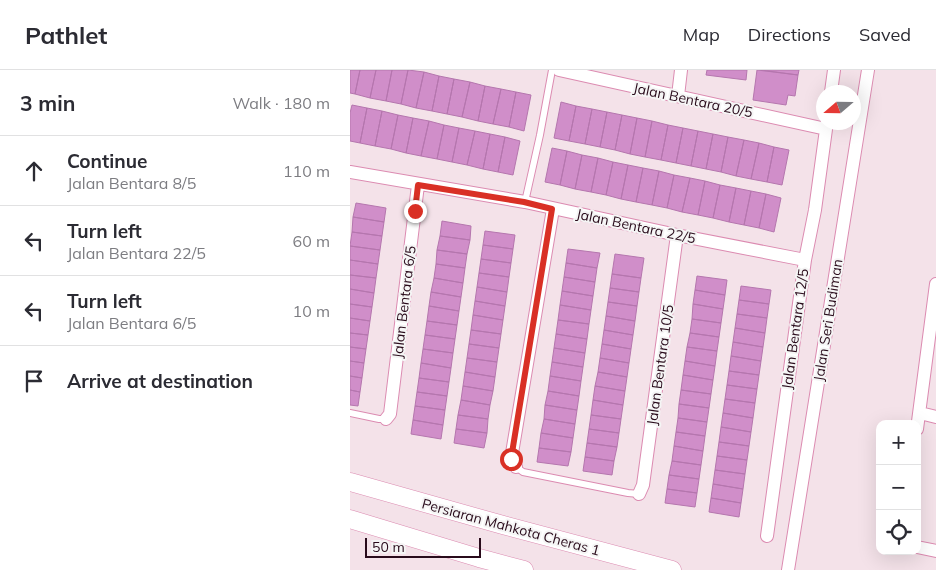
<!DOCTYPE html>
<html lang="en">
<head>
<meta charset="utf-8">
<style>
  body { margin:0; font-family:Mulish,sans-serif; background:#f7f7f7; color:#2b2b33 }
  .controls { position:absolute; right:15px; bottom:15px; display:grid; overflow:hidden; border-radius:10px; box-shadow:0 5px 20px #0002 }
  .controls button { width:45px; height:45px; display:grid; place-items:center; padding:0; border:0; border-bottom:1px solid #e1e1e2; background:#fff; color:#2b2b33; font:25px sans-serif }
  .compass { position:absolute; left:466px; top:15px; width:45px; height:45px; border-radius:50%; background:#fff; box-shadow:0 5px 20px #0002; rotate:250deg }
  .scale { position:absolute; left:15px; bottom:12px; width:116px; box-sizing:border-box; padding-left:5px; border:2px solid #290b1b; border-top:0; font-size:14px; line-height:18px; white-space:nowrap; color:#290b1b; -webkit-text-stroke:4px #f5f5f5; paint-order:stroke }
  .stop { position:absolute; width:15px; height:15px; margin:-11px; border:4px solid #d93025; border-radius:50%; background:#fff }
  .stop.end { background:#d93025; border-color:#fff; box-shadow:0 1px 5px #0008 }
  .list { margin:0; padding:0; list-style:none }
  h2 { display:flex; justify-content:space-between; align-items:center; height:65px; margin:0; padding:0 20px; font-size:21px }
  h2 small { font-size:16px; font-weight:400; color:#7c7c81 }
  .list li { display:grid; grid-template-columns:32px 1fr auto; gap:15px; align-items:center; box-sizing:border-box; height:70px; padding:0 20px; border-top:1px solid #e1e1e2 }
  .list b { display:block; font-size:19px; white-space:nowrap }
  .list p { margin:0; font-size:16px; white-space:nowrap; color:#7c7c81 }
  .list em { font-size:16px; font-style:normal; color:#7c7c81 }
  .icon { flex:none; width:28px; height:28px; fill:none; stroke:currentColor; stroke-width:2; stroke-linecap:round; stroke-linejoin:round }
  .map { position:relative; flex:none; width:586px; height:500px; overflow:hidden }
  header { display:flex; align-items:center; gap:30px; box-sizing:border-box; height:70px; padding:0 25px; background:#fff; border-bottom:1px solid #e1e1e2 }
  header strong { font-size:24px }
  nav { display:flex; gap:28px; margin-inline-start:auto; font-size:18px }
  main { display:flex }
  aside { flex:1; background:#fff }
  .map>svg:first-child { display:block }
  .building { fill:#d08ec9; stroke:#b576ae }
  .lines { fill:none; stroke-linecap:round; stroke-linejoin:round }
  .lane-casing { stroke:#dc8bb1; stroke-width:8 }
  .street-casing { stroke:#dc8bb1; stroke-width:14 }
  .secondary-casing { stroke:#dc8bb1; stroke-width:19 }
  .lane { stroke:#fff; stroke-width:6 }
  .street { stroke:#fff; stroke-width:12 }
  .secondary { stroke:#fff; stroke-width:18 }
  .route { stroke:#d93025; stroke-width:6 }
  .labels { text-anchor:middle; stroke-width:4; stroke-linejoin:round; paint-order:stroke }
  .street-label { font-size:14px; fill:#290b1b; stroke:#f5f5f5 }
</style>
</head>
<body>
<header>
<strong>Pathlet</strong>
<nav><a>Map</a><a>Directions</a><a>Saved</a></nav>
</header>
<main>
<aside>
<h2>3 min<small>Walk · 180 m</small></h2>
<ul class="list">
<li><svg class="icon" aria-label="ahead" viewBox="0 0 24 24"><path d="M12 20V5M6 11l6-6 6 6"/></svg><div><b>Continue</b><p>Jalan Bentara 8/5</p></div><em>110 m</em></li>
<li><svg class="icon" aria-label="left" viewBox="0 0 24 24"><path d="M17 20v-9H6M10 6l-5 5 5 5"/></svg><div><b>Turn left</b><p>Jalan Bentara 22/5</p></div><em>60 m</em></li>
<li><svg class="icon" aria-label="left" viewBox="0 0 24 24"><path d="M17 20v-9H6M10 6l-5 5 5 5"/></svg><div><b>Turn left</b><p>Jalan Bentara 6/5</p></div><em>10 m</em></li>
<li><svg class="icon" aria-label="arrive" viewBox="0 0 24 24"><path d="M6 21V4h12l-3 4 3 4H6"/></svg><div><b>Arrive at destination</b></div></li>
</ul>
</aside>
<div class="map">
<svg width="586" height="500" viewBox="0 0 586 500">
  <rect width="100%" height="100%" fill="#f4e2e9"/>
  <path class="building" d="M 0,0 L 10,0 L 5,24 L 0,23 Z
    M 10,0 L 26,0 L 20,28 L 5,24 Z
    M 26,0 L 42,0 L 36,31 L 20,28 Z
    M 42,0 L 58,0 L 51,34 L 36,31 Z
    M 58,0 L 74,2 L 66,38 L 51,34 Z
    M 357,0 L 397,0 L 396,10 L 356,5 Z
    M 407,0 L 448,5 L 445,26 L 438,25 L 436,35 L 403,30 Z
    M 411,0 L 449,0 L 448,5 Z
    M 74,2 L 89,6 L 82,41 L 66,38 Z
    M 89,6 L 104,9 L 97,44 L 82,41 Z
    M 104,9 L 120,12 L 112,47 L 97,44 Z
    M 120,12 L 135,16 L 128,51 L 112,47 Z
    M 135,16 L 151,19 L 143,54 L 128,51 Z
    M 151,19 L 166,22 L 159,57 L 143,54 Z
    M 166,22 L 181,25 L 174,61 L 159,57 Z
    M 211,32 L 226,36 L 219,71 L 204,68 Z
    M 2,35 L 17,38 L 10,73 L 0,71 L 0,43 Z
    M 226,36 L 242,39 L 235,74 L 219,71 Z
    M 17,38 L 32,41 L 25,76 L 10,73 Z
    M 242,39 L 257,42 L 250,77 L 235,74 Z
    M 32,41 L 48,45 L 41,79 L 25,76 Z
    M 257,42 L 272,45 L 265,80 L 250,77 Z
    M 48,45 L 63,48 L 56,83 L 41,79 Z
    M 272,45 L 287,48 L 280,84 L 265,80 Z
    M 63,48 L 79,51 L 71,86 L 56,83 Z
    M 287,48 L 302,51 L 295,87 L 280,84 Z
    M 79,51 L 94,55 L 87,89 L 71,86 Z
    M 302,51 L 318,55 L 311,90 L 295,87 Z
    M 94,55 L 109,58 L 102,92 L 87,89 Z
    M 318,55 L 333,58 L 326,93 L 311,90 Z
    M 109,58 L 125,61 L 117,95 L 102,92 Z
    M 333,58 L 348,61 L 341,96 L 326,93 Z
    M 125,61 L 140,64 L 133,99 L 117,95 Z
    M 348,61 L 363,64 L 356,99 L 341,96 Z
    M 140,64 L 155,67 L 148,102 L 133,99 Z
    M 363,64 L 378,67 L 371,102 L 356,99 Z
    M 155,67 L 170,71 L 163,105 L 148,102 Z
    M 378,67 L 394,70 L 386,106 L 371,102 Z
    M 394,70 L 409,73 L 401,109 L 386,106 Z
    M 409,73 L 424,77 L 417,112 L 401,109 Z
    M 424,77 L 439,80 L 432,115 L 417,112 Z
    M 202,78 L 217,81 L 210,115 L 195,112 Z
    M 217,81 L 232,85 L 225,119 L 210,115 Z
    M 232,85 L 248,88 L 241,122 L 225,119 Z
    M 248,88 L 263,92 L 256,125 L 241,122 Z
    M 263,92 L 278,95 L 271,129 L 256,125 Z
    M 278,95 L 293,98 L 286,132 L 271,129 Z
    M 293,98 L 309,101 L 302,135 L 286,132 Z
    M 309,101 L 324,105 L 317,138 L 302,135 Z
    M 324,105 L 340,108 L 332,142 L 317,138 Z
    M 340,108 L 355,111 L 348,145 L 332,142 Z
    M 355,111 L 370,115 L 363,148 L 348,145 Z
    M 370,115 L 386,118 L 379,152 L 363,148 Z
    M 386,118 L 401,121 L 394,155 L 379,152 Z
    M 401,121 L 416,124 L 409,158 L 394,155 Z
    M 416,124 L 431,128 L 424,162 L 409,158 Z
    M 6,133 L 36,138 L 34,152 L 3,147 Z
    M 3,147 L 34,152 L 32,166 L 2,162 Z
    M 92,151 L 121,156 L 120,170 L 90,166 Z
    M 135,161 L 165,165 L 163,179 L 133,175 Z
    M 2,162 L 32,166 L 30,180 L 0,176 Z
    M 90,166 L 120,170 L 117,184 L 87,180 Z
    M 133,175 L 163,179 L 161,193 L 131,189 Z
    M 0,176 L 30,180 L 28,194 L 0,190 Z
    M 218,179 L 250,183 L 247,198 L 216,193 Z
    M 87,180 L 117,184 L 115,198 L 86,194 Z
    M 265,184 L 294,188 L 291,208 L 262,204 Z
    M 131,189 L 161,193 L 159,207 L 129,203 Z
    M 0,190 L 28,194 L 26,208 L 0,205 Z
    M 216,193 L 247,198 L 245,212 L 214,207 Z
    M 86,194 L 115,198 L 113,213 L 84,208 Z
    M 129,203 L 159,207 L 157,222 L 127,217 Z
    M 262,204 L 291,208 L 289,222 L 260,218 Z
    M 0,205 L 26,208 L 24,223 L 0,219 Z
    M 347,206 L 377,210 L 375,225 L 345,220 Z
    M 214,207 L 245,212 L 243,226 L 212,221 Z
    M 84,208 L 113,213 L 111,227 L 81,222 Z
    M 391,216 L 421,220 L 419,234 L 389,230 Z
    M 127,217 L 157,222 L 155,236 L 125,231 Z
    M 260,218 L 289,222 L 287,236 L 258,232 Z
    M 0,219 L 24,223 L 22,237 L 0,234 Z
    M 345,220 L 375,225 L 373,239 L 343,234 Z
    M 212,221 L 243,226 L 241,240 L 210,235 Z
    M 81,222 L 111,227 L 109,241 L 79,236 Z
    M 389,230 L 419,234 L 417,248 L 387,244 Z
    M 125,231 L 155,236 L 153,250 L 123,245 Z
    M 258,232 L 287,236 L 285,251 L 256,246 Z
    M 0,234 L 22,237 L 20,251 L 0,248 Z
    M 343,234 L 373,239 L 371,253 L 342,249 Z
    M 210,235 L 241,240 L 239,254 L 208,250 Z
    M 79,236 L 109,241 L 107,255 L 77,251 Z
    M 387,244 L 417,248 L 415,263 L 385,258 Z
    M 123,245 L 153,250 L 151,264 L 121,260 Z
    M 256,246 L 285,251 L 283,265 L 254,260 Z
    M 0,248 L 20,251 L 18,265 L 0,263 Z
    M 342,249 L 371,253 L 369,267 L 340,263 Z
    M 208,250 L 239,254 L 237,269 L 206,264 Z
    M 77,251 L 107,255 L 105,269 L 75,265 Z
    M 385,258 L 415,263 L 413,277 L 383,272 Z
    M 121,260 L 151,264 L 149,278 L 119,274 Z
    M 254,260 L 283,265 L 281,279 L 252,274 Z
    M 0,263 L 18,265 L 16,279 L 0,277 Z
    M 340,263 L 369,267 L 367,281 L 337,277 Z
    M 206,264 L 237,269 L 235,283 L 204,278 Z
    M 75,265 L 105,269 L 103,283 L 73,279 Z
    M 383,272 L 413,277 L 411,291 L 381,286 Z
    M 119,274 L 149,278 L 147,292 L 117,288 Z
    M 252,274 L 281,279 L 279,293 L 250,288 Z
    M 0,277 L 16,279 L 14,293 L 0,291 Z
    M 337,277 L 367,281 L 365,296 L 335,291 Z
    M 204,278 L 235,283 L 233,297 L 202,292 Z
    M 73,279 L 103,283 L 101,298 L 71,293 Z
    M 381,286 L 411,291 L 409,305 L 379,301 Z
    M 117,288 L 147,292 L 145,307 L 115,302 Z
    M 250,288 L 279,293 L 277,307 L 248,302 Z
    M 0,291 L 14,293 L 12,308 L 0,306 Z
    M 335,291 L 365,296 L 363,310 L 333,305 Z
    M 202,292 L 233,297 L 231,311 L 200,306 Z
    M 71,293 L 101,298 L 99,312 L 69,308 Z
    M 379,301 L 409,305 L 407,319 L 377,315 Z
    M 115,302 L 145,307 L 143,321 L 113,316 Z
    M 248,302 L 277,307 L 275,321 L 245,316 Z
    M 333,305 L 363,310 L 361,324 L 331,320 Z
    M 0,306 L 12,308 L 10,322 L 0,320 Z
    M 200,306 L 231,311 L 229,326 L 198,321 Z
    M 69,308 L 99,312 L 97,326 L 67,322 Z
    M 377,315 L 407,319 L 405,333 L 375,329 Z
    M 113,316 L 143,321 L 140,335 L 111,330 Z
    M 245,316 L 275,321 L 273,335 L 243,330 Z
    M 0,320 L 10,322 L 8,336 L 0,335 Z
    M 331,320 L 361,324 L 359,338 L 329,334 Z
    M 198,321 L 229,326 L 227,340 L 195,335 Z
    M 67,322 L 97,326 L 95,340 L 65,336 Z
    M 375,329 L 405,333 L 403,348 L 373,343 Z
    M 111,330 L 140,335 L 138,349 L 108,345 Z
    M 243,330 L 273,335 L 271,349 L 241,345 Z
    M 329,334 L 359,338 L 357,352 L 328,348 Z
    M 195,335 L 227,340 L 225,354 L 194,349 Z
    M 65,336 L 95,340 L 93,355 L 63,350 Z
    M 373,343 L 403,348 L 401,362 L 371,357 Z
    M 108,345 L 138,349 L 137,363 L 106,359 Z
    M 241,345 L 271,349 L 269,363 L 239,359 Z
    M 328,348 L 357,352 L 355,366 L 326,362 Z
    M 194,349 L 225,354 L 223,368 L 191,363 Z
    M 63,350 L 93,355 L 91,369 L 61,364 Z
    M 371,357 L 401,362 L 399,376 L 369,372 Z
    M 106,359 L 137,363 L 134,378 L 104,373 Z
    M 239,359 L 269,363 L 267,377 L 237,373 Z
    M 326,362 L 355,366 L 353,381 L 324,376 Z
    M 191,363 L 223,368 L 221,382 L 189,378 Z
    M 369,372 L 399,376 L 397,390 L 367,386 Z
    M 237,373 L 267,377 L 264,391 L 235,387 Z
    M 324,376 L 353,381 L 351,395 L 322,391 Z
    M 189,378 L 221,382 L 218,396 L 187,392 Z
    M 367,386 L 397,390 L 395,404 L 365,400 Z
    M 235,387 L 264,391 L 262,405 L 233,401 Z
    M 322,391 L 351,395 L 349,409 L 319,405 Z
    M 365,400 L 395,404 L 393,419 L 363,414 Z
    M 319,405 L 349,409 L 347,423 L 317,419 Z
    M 363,414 L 393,419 L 391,433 L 361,428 Z
    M 317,419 L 347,423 L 345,437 L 315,433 Z
    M 361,428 L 391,433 L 389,447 L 359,442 Z"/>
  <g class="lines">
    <g class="lane-casing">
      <path id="lane" d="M 175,132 L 190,65 L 202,0
        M 0,343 L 29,349 L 36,349
        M 166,397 L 173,402 L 278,423 L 289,424"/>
    </g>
    <g class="street-casing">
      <path id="street" d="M 209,0 L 476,59
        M 481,22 L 484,0
        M 328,26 L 331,0
        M 0,102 L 175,132 L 327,165 L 455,190
        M 570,343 L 586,347
        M 36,349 L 40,344 L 68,115
        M 567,359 L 586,214
        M 166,397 L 161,389 L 203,139
        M 289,424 L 293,415 L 327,165
        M 417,466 L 455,190 L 465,140 L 477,52
        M 567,477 L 586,481
        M 438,500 L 518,0"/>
    </g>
    <g class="secondary-casing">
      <path id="secondary" d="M 0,412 L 153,455 L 322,500
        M 0,449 L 129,488 L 174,500"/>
    </g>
    <use href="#lane" class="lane"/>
    <use href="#street" class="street"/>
    <use href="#secondary" class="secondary"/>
  </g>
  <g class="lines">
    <path class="route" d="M 65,141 L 68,115 L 174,132 L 202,139 L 161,389"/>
  </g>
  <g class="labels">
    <g class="street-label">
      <text transform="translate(343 30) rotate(12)" y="5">Jalan Bentara 20/5</text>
      <text transform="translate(286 156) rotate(12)" y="5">Jalan Bentara 22/5</text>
      <text transform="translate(54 232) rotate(-83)" y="5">Jalan Bentara 6/5</text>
      <text transform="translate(478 250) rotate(-81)" y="5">Jalan Seri Budiman</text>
      <text transform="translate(445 259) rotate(-82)" y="5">Jalan Bentara 12/5</text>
      <text transform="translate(310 295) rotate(-82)" y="5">Jalan Bentara 10/5</text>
      <text transform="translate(161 457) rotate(15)" y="5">Persiaran Mahkota Cheras 1</text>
    </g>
  </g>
</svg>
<div class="controls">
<button>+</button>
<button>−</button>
<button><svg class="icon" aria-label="locate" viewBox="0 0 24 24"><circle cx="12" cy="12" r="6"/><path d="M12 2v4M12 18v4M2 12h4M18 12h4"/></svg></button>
</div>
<svg class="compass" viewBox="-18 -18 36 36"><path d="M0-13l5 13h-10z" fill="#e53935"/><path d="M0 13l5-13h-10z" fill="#7c7c81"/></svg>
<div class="scale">50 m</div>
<div class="stop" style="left:161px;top:389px"></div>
<div class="stop end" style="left:65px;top:141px"></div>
</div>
</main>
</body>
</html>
